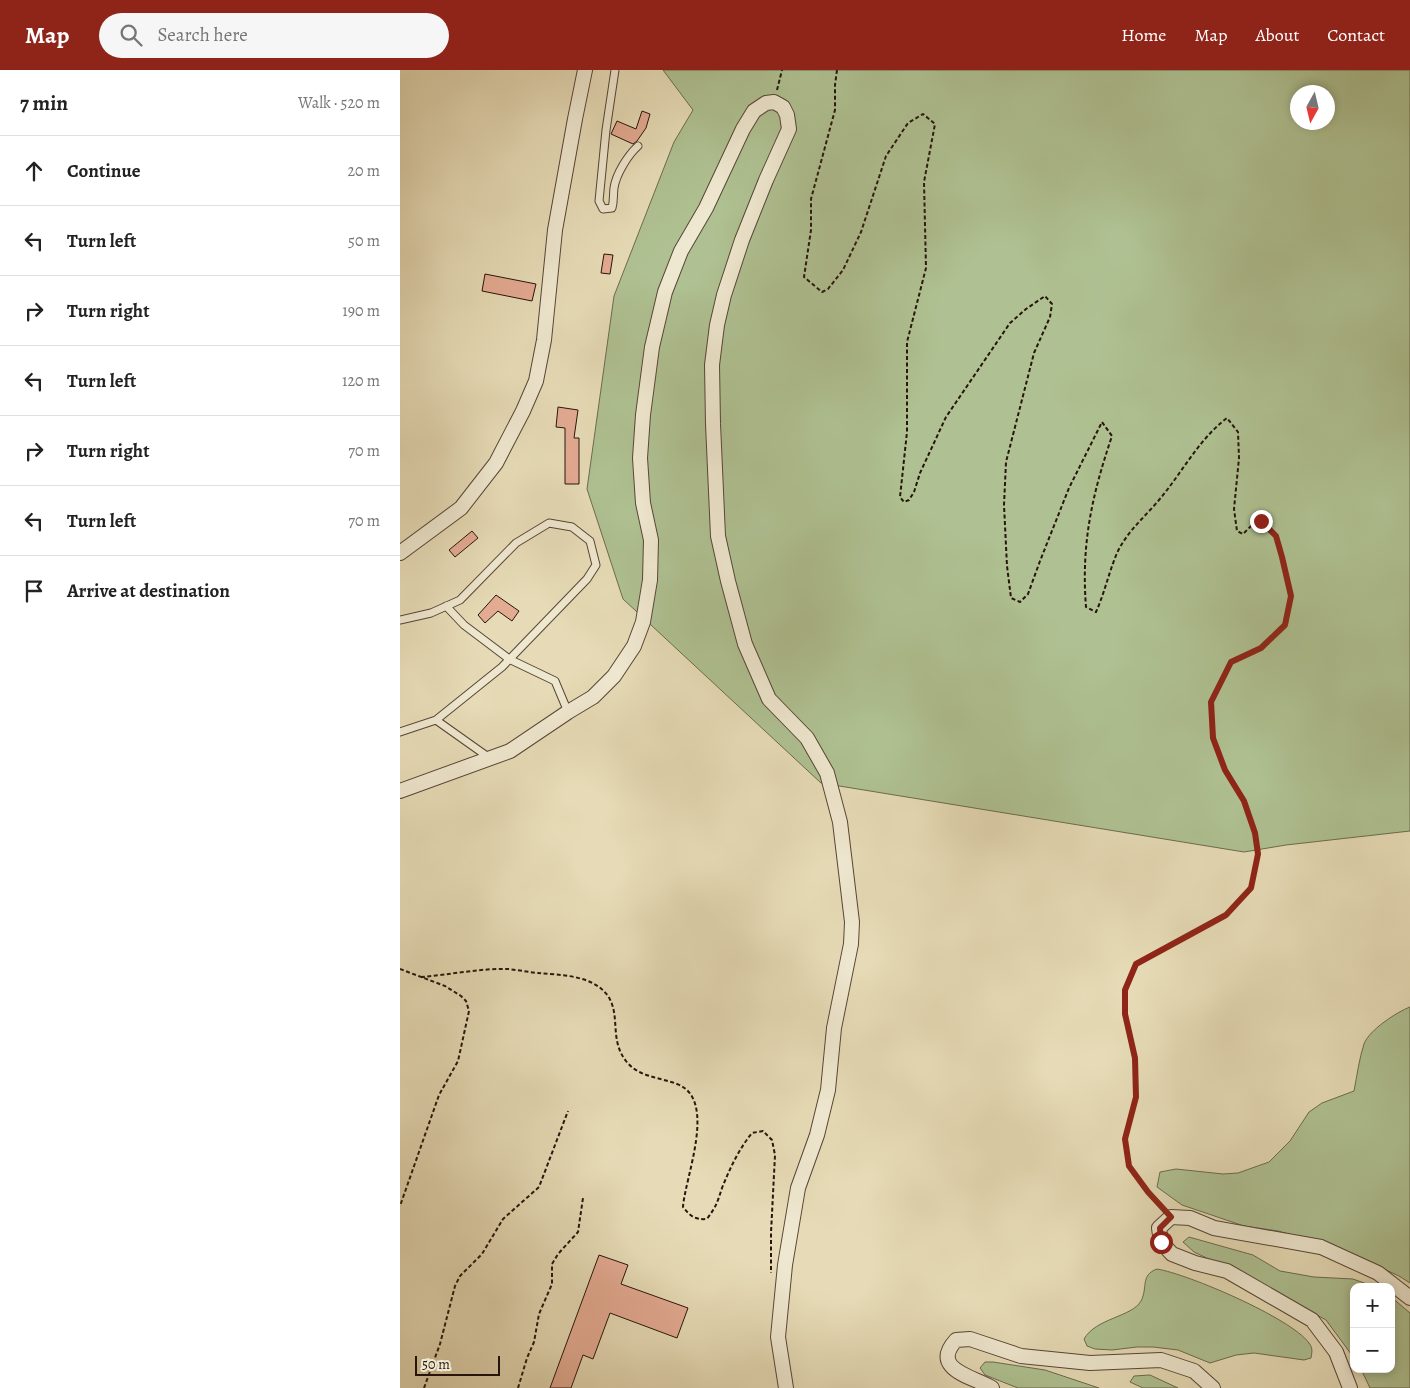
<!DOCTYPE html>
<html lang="en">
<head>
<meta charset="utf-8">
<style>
  body { margin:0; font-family:Alegreya,serif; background:#f6f6f6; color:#222 }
  .controls { position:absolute; right:15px; bottom:15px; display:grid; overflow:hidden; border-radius:10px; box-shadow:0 2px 8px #0003 }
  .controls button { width:45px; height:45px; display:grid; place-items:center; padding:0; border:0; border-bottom:1px solid #e0e0e0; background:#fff; color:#222; font:25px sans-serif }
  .compass { position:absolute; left:890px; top:15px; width:45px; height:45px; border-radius:50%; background:#fff; box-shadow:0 2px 8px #0003; rotate:188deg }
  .scale { position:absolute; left:15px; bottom:12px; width:85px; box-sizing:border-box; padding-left:5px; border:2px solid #27150c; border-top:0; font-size:14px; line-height:18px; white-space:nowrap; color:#27150c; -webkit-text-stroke:4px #efe8d0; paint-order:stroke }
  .stop { position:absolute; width:15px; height:15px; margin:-11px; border:4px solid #8f2418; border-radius:50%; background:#fff }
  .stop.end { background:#8f2418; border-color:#fff; box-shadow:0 1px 5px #0008 }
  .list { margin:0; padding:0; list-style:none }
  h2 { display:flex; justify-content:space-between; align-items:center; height:65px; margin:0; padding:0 20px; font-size:21px }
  h2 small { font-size:16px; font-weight:400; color:#767676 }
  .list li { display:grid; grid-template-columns:32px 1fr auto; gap:15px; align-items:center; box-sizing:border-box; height:70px; padding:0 20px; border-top:1px solid #e0e0e0 }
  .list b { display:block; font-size:19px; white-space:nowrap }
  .list em { font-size:16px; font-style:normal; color:#767676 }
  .icon { flex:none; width:28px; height:28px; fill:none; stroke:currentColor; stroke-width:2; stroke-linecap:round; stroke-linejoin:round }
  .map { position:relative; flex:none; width:1010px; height:1318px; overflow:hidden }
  header { display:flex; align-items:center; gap:30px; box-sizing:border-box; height:70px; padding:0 25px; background:#8f2418; color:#fff }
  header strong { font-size:24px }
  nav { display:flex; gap:28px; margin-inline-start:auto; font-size:18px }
  .search { width:350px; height:45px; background:#f6f6f6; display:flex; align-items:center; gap:12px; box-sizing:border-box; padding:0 18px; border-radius:28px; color:#767676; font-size:19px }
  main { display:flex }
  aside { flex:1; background:#fff }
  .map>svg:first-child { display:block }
  .green { fill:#afc192; stroke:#6b6b4f; fill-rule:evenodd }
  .building { fill:#e4ab93; stroke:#27150c }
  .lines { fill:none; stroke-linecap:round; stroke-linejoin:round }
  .service-casing { stroke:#574636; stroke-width:9 }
  .minor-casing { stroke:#574636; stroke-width:16 }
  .path { stroke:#27150c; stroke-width:2; stroke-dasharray:4 2.5; stroke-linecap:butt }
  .service { stroke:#efe8d0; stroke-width:7 }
  .minor { stroke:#efe8d0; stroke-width:14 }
  .route { stroke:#8f2418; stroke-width:6 }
</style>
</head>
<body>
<header>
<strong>Map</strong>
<div class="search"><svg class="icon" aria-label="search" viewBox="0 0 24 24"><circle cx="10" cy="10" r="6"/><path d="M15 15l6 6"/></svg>Search here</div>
<nav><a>Home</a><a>Map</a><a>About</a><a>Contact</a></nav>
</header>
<main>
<aside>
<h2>7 min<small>Walk · 520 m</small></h2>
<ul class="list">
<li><svg class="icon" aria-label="ahead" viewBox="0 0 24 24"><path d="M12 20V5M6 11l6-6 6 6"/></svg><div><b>Continue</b></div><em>20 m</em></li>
<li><svg class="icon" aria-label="left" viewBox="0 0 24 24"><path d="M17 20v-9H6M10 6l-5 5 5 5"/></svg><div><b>Turn left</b></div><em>50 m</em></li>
<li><svg class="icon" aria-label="right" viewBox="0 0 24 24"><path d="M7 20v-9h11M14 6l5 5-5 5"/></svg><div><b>Turn right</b></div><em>190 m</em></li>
<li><svg class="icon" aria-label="left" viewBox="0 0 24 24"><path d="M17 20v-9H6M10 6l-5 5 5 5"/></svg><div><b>Turn left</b></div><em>120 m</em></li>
<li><svg class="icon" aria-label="right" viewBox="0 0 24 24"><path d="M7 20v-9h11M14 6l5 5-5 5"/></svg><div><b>Turn right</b></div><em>70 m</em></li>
<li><svg class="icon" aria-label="left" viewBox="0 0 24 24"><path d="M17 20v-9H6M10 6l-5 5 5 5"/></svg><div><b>Turn left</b></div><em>70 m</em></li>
<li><svg class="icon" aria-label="arrive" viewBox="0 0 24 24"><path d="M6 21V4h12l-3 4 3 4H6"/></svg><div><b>Arrive at destination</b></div></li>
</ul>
</aside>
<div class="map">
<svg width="1010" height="1318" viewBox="0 0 1010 1318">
  <rect width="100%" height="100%" fill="#e6dbb6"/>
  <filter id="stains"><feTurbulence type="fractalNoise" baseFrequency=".004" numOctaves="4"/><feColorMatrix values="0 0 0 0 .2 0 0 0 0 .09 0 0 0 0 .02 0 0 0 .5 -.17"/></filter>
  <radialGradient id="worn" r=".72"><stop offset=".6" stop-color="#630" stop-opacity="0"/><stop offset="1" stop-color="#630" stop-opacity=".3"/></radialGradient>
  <path class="green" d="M 263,0 L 1010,0 L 1010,761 L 886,775 L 844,782 L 421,713 L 223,529 L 187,419 L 214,226 L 274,72 L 293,40 ZM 898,22 L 928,22 L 928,52 L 898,52 Z
    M 1010,937 L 1010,1213 L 999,1206 L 937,1177 L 878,1161 L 844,1156 L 782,1135 L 757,1117 L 760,1102 L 776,1099 L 823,1104 L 838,1103 L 869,1092 L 890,1071 L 909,1042 L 922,1033 L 954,1021 C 957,1006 959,989 964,974 C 969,960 997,942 1010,937 Z
    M 789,1167 L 853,1185 L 880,1201 L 914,1207 L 953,1209 L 975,1217 L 954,1217 L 954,1288 L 926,1250 L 853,1210 L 794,1182 L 783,1172 Z
    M 757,1199 C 788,1204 891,1248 909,1273 C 913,1278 912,1282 911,1288 L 904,1290 L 854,1283 L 836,1285 L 810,1293 L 778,1280 L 753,1277 L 737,1277 L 712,1280 L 695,1279 L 687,1276 L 684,1269 C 696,1248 732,1247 741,1231 C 748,1218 740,1205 757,1199 Z
    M 991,1227 L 1010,1243 L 1010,1318 L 970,1318 L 961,1299 L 991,1299 Z
    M 585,1292 L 593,1292 L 645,1300 L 699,1318 L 618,1318 L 585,1305 L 580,1298 Z
    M 750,1305 L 778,1318 L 743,1318 L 730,1312 L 734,1306 Z"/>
  <path class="building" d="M 242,41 L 250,44 L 246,58 L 237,71 L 233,74 L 211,64 L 217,51 L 236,59 Z
    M 204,184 L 213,185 L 210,204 L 201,203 Z
    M 85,204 L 136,214 L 132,231 L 82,221 Z
    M 158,337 L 178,340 L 174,368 L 179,368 L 179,414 L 165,414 L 165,358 L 156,357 Z
    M 72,461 L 78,468 L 55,487 L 49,480 Z
    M 96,525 L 119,541 L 112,551 L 98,541 L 85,553 L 78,545 Z
    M 199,1185 L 228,1195 L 221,1214 L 288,1238 L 277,1268 L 210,1243 L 193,1289 L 183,1285 L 171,1318 L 150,1318 Z"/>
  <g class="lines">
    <g class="service-casing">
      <path id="service" d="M 215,0 L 206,60 L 199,131 L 203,139 L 212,138 C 214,131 213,126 214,118 C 216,104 228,85 238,76
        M 46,536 L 64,555 L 109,589 L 155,611 L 168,642
        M 0,550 L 31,543 L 60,530 L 116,473 L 149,453 L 172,457 L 190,471 L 196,495 L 187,509 L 102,597 L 36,650 L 0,662
        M 36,650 L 91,689"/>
    </g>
    <g class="minor-casing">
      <path id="minor" d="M 0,483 L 61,438 L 96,393 L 123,341 L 136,311 L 144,270 L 155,160 L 175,49 L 185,0
        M 0,721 L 110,681 L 168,642 L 193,627 L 214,606 L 234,576 L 243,552 L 250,510 L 251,470 L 243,433 L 240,388 L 243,345 L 252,277 L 265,222 L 281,181 L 306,138 L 343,59 L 354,41 L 366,33 L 374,32 L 383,37 L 387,45 L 389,59 L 366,110 L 342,170 L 324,225 L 317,255 L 312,295 L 313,354 L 318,466 L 328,511 L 345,574 L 369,629 L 407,668 L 427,703 L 440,752 L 452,852 L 451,874 L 434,958 L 428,1020 L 417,1065 L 398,1118 L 385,1195 L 378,1267 L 386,1318
        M 592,1318 C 575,1307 529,1300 556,1270 L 570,1269 L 621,1286 L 690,1293 L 761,1290 L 794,1301 L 813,1318
        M 950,1318 L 936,1282 L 912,1250 L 827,1201 L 795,1193 L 772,1184 L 761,1172 L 759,1158 L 771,1147 L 790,1148 L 814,1158 L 921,1177 L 978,1203 L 1010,1228"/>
    </g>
    <path class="path" d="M 437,0 L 435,15 L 435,40 L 411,129 L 411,160 L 404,207 L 422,222 L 428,219 L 443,200 L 461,162 L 486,86 L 508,53 L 523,44 L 535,54 L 524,112 L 526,198 L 507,272 L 507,362 L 500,427 L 504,432 L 509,430 L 514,422 L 520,403 L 546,347 L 610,253 L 626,239 L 645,226 L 652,234 L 650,247 L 634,283 L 606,392 L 604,435 L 607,496 L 611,528 L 620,532 L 628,524 L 640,491 L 669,418 L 702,352 L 712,366 C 692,425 681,474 686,537 L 696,542 C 704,524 708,506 715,488 C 724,464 743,449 759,430 C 782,403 798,370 827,348 L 838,362 L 839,388 L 834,439 L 837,461 L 843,464 L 854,453 L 861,451 L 876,466 L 882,487 L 891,526 L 885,555 L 861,578 L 831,592 L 811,632 L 813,667 L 825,700 L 844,731 L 855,763 L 858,784 L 851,818 L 826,845 L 736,894 L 725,920 L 725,944 L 735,987 L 736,1027 L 725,1069 L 729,1096 L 762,1139
      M 377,20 L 382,0
      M 0,899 L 45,916 L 61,926 L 66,931 L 69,941 L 58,991 L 39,1025 L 0,1136
      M 21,907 C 48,905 81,898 108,899 C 118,900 128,902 138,903 C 161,905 193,905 208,926 C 221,946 209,969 226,991 C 238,1007 259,1007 277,1014 C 318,1029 285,1107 283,1137 C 290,1146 295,1150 307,1149 C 317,1135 317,1133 322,1118 C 330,1098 339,1079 352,1063 L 363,1061 L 372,1070 L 375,1085 L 371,1163 L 371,1203
      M 24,1318 L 40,1274 L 55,1216 L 60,1206 L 82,1184 L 103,1149 L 139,1117 L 168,1041
      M 118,1318 L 127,1288 L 134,1272 L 139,1244 L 152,1214 L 152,1194 L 158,1184 L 178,1162 L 183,1128"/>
    <use href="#service" class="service"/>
    <use href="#minor" class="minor"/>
  </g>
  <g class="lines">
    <path class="route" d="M 761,1172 L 760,1158 L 771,1147 L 748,1122 L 729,1096 L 725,1069 L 736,1027 L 735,988 L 725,944 L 725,920 L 736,894 L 826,845 L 851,818 L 858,784 L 855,763 L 844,731 L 825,700 L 813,668 L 811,632 L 831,592 L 861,578 L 885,555 L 891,526 L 882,487 L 876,466 L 861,451"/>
  </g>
  <rect width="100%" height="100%" filter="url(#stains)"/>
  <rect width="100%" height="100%" fill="url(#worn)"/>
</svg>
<div class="controls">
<button>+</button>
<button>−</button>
</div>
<svg class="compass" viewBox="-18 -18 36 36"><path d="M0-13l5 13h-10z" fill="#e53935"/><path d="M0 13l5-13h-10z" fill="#767676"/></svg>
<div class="scale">50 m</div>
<div class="stop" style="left:761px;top:1172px"></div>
<div class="stop end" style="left:861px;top:451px"></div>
</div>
</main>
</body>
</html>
